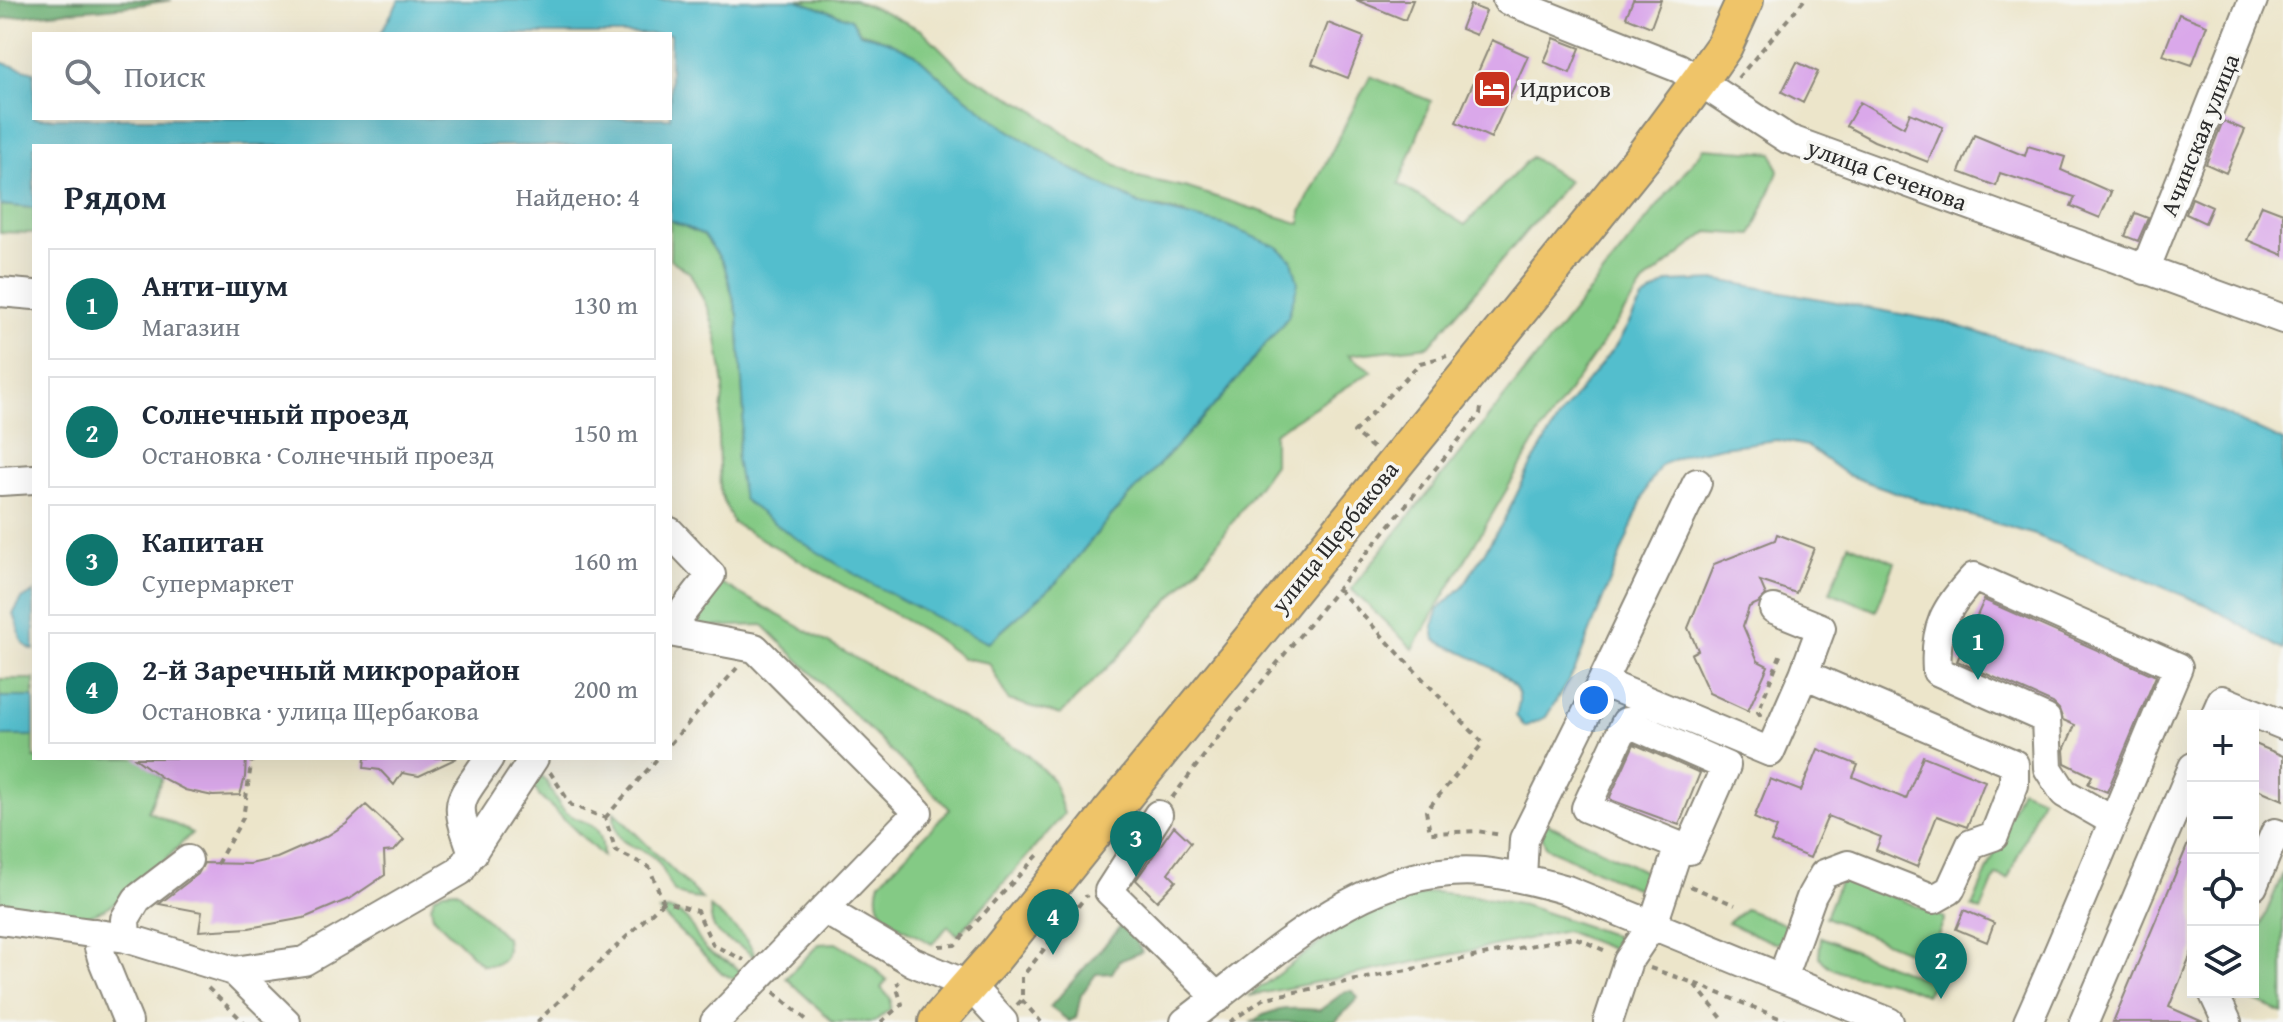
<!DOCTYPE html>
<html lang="ru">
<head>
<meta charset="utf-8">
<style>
  body { margin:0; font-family:"Gentium Book Plus",serif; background:#f2f2f3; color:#1f2937 }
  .controls { position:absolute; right:24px; bottom:24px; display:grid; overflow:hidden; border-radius:0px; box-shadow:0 8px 32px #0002 }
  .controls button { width:72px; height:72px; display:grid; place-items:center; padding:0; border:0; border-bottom:2px solid #e0e1e3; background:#fff; color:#1f2937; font:40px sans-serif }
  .you { position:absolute; left:1594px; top:700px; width:28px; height:28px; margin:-20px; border:6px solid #fff; border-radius:50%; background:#1a73e8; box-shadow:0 0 0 12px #1a73e833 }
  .badge { display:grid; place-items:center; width:52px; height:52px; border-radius:50%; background:#0f766e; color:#fff; font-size:26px; font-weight:700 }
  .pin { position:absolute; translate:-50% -66px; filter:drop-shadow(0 2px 4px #0008) }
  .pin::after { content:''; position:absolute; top:42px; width:28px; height:24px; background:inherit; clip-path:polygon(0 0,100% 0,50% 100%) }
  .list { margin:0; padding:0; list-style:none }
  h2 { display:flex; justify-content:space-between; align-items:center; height:104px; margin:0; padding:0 32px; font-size:34px }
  h2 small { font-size:26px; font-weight:400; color:#747a83 }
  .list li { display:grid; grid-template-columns:52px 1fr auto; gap:24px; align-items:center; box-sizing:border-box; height:112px; margin:0 16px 16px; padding:0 16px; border:2px solid #e0e1e3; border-radius:0px }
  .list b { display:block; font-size:30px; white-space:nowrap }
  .list p { margin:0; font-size:26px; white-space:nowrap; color:#747a83 }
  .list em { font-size:26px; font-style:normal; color:#747a83 }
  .icon { flex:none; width:44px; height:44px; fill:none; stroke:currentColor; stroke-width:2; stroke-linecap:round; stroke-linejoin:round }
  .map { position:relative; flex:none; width:2283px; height:1022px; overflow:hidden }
  .search { position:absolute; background:#fff; box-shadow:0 8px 32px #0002; left:32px; top:32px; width:640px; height:88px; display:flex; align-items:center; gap:20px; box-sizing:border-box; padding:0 28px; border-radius:0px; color:#747a83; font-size:30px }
  .panel { position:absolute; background:#fff; box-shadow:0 8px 32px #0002; left:32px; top:144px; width:640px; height:616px; border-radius:0px }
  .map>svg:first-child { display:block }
  .green { fill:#84ca85; stroke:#587a58; stroke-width:2 }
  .forest { fill:#6bae72; stroke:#4b6c4e; stroke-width:2 }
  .water { fill:#52becd; stroke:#3e747c; stroke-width:2 }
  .building { fill:#daa8ea }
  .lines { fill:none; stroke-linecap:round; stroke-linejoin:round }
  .minor-casing { stroke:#8c887a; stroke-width:32 }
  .major-casing { stroke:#8c887a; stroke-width:40 }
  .path { stroke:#8c887a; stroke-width:4; stroke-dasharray:6 6; stroke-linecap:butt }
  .minor { stroke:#fff; stroke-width:28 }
  .major { stroke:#efc469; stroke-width:36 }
  .major-bridge-casing { stroke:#8c887a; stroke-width:40; stroke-linecap:butt }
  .major-bridge { stroke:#efc469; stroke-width:36 }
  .labels { text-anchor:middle; stroke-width:7; stroke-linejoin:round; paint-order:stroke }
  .poi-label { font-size:24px; fill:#2b2b2b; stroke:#f6f6f2; text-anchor:start }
  .street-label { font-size:24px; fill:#2b2b2b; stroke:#f6f6f2 }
</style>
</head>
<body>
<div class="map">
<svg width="2283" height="1022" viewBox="0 0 2283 1022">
  <rect width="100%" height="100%" fill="#f6f6f2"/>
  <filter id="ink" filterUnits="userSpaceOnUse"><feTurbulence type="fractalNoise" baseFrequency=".0125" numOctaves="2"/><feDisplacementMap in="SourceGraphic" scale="16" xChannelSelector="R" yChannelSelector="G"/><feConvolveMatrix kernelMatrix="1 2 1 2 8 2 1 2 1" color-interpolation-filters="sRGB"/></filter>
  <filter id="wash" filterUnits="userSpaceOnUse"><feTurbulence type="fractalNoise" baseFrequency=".006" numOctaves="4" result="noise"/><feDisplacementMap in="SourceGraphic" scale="32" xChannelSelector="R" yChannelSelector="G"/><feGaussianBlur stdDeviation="1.8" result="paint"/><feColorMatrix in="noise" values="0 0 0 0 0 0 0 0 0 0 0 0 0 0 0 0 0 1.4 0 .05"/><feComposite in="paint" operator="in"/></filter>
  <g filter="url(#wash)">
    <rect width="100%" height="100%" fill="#ece5ca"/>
    <path class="green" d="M 797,0 L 854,0 L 887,13 L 923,31 L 965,73 L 1031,108 L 1074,140 L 1138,177 L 1188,188 L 1301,224 L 1301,212 L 1370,76 L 1431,101 L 1399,184 L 1465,225 L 1531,157 L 1569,181 L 1429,346 L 1348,355 L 1372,371 L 1274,433 L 1274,464 L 1204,561 L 1117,658 L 1060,715 L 1008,700 L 989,663 L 962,658 L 931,635 L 733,523 L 720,491 L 718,439 L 724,386 L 717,339 L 709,311 L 690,273 L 670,259 L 670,220 L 704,235 L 724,264 L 738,315 L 744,414 L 736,459 L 988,643 L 1058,581 L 1111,516 L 1225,394 L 1288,317 L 1185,213 L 1140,204 L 1071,169 L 1007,129 L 949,85 L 915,54 L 888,41 L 860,32 L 851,19 Z
      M 1704,148 L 1773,153 L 1778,172 L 1752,235 L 1708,232 L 1645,282 L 1540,433 L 1413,649 L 1351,589 Z
      M 0,205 L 34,208 L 34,233 L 0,232 Z
      M 1849,544 L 1895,562 L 1876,611 L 1830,592 Z
      M 719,582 L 1027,754 L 1053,780 L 1064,814 L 958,935 L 948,926 L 932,944 C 905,928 868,919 880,882 L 950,809 L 763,625 L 704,627 L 699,624 L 699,609 Z
      M 0,679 L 34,679 L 34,758 L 138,758 L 162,778 L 148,811 L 192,833 C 157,867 120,915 67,920 C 47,921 20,912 0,908 Z
      M 533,771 C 552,781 549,792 561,807 C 580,830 603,812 603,857 L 539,795 L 534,787 Z
      M 2021,789 L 2042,798 L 2008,879 L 1996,875 L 1981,911 L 1972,907 Z
      M 614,812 L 702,899 C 661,896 676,885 657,861 C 639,840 614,855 614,812 Z
      M 1546,823 L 1652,875 L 1648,883 L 1637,889 L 1546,847 L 1542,836 Z
      M 2283,873 L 2283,1013 L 2234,992 L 2253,992 L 2253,944 Z
      M 1842,875 L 1945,918 L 1928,960 L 1825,917 Z
      M 457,890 L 506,938 L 507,949 L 504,959 L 494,965 L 482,965 L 433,917 L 431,906 L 434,897 L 443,891 Z
      M 1433,892 L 1474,896 L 1524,905 L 1612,935 C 1620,940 1624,943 1621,953 L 1566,931 L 1249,996 L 1353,918 L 1405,899 Z
      M 710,907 C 726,921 752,938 756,960 C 738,936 710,947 710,907 Z
      M 1745,909 L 1795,928 L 1785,943 L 1774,943 L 1728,923 Z
      M 670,910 C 695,916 692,937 708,951 C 720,962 735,960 744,977 L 734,979 L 723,974 L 659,911 Z
      M 1821,937 L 1933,983 L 1926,995 C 1916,991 1906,986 1896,983 C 1872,975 1834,980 1819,956 Z
      M 836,943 L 866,961 L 887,980 L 881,988 L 891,999 L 890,1009 L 874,1022 L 833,1022 L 786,978 L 819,944 Z"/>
    <path class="forest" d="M 0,0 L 172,0 C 115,10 57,10 0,19 Z
      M 1121,926 L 1136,941 L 1142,952 L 1119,961 L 1112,973 L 1096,974 L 1081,995 L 1076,1018 L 1069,1021 L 1050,1007 Z
      M 1346,991 L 1353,991 L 1358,998 L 1335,1022 L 1252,1022 C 1273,1006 1295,1008 1320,1010 Z"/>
    <path class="water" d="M 399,0 L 797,0 L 851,19 L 860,33 L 888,41 L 915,54 L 949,85 L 1007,129 L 1071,169 L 1140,204 L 1225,225 L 1278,247 L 1292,260 L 1298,283 L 1288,317 L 1225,394 L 1111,516 L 1058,581 L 988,643 C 907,604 812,556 743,499 L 736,459 L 744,414 L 738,315 L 724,264 L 704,235 L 670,220 L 670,146 L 34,146 L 34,208 L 0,205 L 0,62 L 34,72 L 34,118 L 670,118 L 670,34 L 380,34 Z
      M 1718,280 L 1949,323 L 2192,399 L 2283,441 L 2283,650 L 2207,605 L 2035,535 L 1921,501 L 1847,475 L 1807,446 L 1777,440 L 1722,447 L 1684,455 L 1661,465 L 1647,487 L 1575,670 L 1546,717 L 1525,727 L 1516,716 C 1517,711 1520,702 1519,697 C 1517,673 1455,650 1435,640 L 1433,626 L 1439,609 L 1463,586 L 1503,522 L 1531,465 L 1562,413 L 1617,344 L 1642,300 L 1669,282 Z
      M 34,592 L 34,650 C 14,644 23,627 13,614 L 22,599 Z
      M 0,697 L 34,697 L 34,736 L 0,736 Z"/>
    <g id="blocks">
      <path class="building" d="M 1356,0 L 1413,0 L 1405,20 Z
        M 1633,0 L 1661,0 L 1651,27 L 1626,17 Z
        M 1470,5 L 1486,11 L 1476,35 L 1461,29 Z
        M 2179,14 L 2207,25 L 2192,65 L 2163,55 Z
        M 1328,23 L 1364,37 L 1348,78 L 1312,64 Z
        M 1554,38 L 1580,48 L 1570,73 L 1544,62 Z
        M 1492,40 L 1528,56 L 1491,138 L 1456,122 Z
        M 1797,62 L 1818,72 L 1803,103 L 1782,92 Z
        M 1860,102 L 1904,127 L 1910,113 L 1943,127 L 1928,162 L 1874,141 L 1846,126 Z
        M 2223,121 L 2245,130 L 2226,173 L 2206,164 Z
        M 1974,135 L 2025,156 L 2028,146 L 2065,157 L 2061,170 L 2111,192 L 2100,218 L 2071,206 L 2075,197 L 2000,173 L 1996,186 L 1959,172 Z
        M 2192,198 L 2212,207 L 2205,223 L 2186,214 Z
        M 2262,205 L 2283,213 L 2283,255 L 2247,240 Z
        M 2135,213 L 2148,218 L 2138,241 L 2125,236 Z
        M 1777,534 L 1814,548 L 1796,593 L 1760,581 L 1766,595 L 1758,603 L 1749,607 L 1743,626 L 1758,661 L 1768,666 L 1748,711 L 1709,693 L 1691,654 L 1698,650 L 1688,628 L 1714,564 L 1775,540 Z
        M 1984,600 L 2156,676 L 2107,792 L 2088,784 L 2092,776 L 2065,763 L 2064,750 L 2075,725 L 2063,720 L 2059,709 L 2053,703 L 1957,661 Z
        M 2253,743 L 2283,756 L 2283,800 L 2253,787 Z
        M 1634,744 L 1700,773 L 1679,825 L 1611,800 L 1610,797 Z
        M 1818,749 L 1858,765 L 1853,777 L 1906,799 L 1923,756 L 1985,781 L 1967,827 L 1937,816 L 1917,867 L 1876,850 L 1881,837 L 1828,816 L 1810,858 L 1771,842 L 1777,828 L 1754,818 L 1770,779 L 1801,791 Z
        M 135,758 L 246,758 L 245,777 L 240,795 L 213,796 L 185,790 L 162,778 Z
        M 365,758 L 457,758 L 419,776 L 402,773 L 394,785 L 380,770 L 364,768 Z
        M 366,805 L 404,840 L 394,851 L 384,852 L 385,875 L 351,898 L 304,918 L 249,928 L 199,931 L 202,912 L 159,904 L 198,874 L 204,863 L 250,864 L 277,858 L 327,836 L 346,824 Z
        M 1174,826 L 1191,842 L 1168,873 L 1176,881 L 1157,901 L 1136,880 Z
        M 2193,832 L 2193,949 L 2169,1007 L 2203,1022 L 2113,1022 Z
        M 1964,910 L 1994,923 L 1987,942 L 1956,929 Z"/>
    </g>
  </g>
  <g filter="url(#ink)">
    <use href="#blocks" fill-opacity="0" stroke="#8c887a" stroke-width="2"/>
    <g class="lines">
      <g class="minor-casing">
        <path id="minor" d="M 1507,0 L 1679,68 L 1788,139 L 2283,319
          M 2145,270 L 2253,0
          M 0,292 L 34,295
          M 0,481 L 34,479
          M 670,532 L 711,575 L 670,628
          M 1774,609 L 1821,628 L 1804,674
          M 670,632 L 755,648 L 918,812 L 715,1022
          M 1602,682 L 1697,483
          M 2215,716 L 2222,700 L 2283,725
          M 1626,722 L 1726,766 L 1689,850 L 1586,808 Z
          M 1158,815 L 1109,891 L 1218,998
          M 473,853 C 453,797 457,806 489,758
          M 1522,878 L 1524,839 L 1602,682 L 1770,752 L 1804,674 L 2014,764 L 2014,785 L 1994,836 L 1971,844 L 1950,890 L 1934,899 L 1848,865 L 1824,874 L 1812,895 L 1782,978
          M 2253,886 L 2275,833 L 2283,836
          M 825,910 L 913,962 L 970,986 L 1003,1022
          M 0,920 L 126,938 L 234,971 L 304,961 L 460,871 L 534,758
          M 95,933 L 102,958 L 128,1022
          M 126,938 L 125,919 L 137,899 L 188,860
          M 234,971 L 286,1022
          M 2213,992 L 2227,1022
          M 1185,1022 C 1272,957 1365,862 1483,872 C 1512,875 1539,882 1567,890 L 1889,1022
          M 1608,1022 L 1628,961 L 1653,924 L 1679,846
          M 2028,1022 C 2080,905 2128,785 2178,667 L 1974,577 C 1945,608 1934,627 1937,671 L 2046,719 L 2048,768 L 2064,793 L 2113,821
          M 2084,1022 L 2193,767"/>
      </g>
      <g class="major-casing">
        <path id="major" d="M 1459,385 L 1643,157 L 1700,80 L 1724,46 L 1745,0
          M 937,1022 L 994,957 L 1109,814"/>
      </g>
      <path class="path" d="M 1738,78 L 1804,0
        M 1373,448 L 1354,432 L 1420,363 L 1447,356
        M 1338,589 L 1483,743 L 1426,811 L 1430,833 L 1477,831 L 1501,835
        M 1761,716 L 1758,712 L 1781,653
        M 670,744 L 737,668
        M 550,772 L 571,805 L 605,818 L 616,851 L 649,867 L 663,901 L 697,911 L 713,945 L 744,960
        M 1172,798 L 1235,715 L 1480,414 L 1482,403
        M 605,818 L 658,758
        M 217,864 L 243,818 L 252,758
        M 1690,886 L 1735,905
        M 939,946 L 955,945 L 1038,855
        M 1650,968 L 1694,983 L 1789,1022
        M 1695,985 L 1725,1022
        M 208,988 L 244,1022
        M 774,992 L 809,1022
        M 1022,1000 L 1041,1022
        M 1017,1005 L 1022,1000 L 1022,977 L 1087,895
        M 537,1022 L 663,902
        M 881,1022 L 902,1004 L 896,985 L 899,982
        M 1230,1022 L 1265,998 L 1574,937 L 1608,952"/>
      <use href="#minor" class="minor"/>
      <use href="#major" class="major"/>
      <g class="major-bridge-casing">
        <path id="major-bridge" d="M 1109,814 L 1459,385"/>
      </g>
      <use href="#major-bridge" class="major-bridge"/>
    </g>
  </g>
  <defs>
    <g id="hotel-square" transform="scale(2)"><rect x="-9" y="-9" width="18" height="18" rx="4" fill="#c8321e" stroke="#f6f6f2"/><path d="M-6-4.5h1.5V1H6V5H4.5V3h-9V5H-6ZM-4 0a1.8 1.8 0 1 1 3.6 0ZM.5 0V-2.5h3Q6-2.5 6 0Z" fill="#fff"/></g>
  </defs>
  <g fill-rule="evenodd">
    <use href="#hotel-square" x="1492" y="89"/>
  </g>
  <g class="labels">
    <g class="poi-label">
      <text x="1520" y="97">Идрисов</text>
    </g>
    <g class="street-label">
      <text transform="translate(2200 135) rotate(-68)" y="8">Ачинская улица</text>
      <text transform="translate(1887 175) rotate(20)" y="8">улица Сеченова</text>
      <text transform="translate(1335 537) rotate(-51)" y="8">улица Щербакова</text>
    </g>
  </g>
</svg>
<div class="controls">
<button>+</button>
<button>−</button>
<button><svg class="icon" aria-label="locate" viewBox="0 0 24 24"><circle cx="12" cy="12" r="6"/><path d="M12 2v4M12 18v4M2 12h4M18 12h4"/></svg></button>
<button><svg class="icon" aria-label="layers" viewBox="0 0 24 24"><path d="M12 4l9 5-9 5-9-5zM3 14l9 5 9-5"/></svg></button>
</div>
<div class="you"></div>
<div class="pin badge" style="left:1978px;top:680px">1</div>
<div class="pin badge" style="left:1941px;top:999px">2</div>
<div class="pin badge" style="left:1136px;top:877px">3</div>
<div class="pin badge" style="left:1053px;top:955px">4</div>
<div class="search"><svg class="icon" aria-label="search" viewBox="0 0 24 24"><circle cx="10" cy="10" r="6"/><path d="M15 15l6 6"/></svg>Поиск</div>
<section class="panel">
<h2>Рядом<small>Найдено: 4</small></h2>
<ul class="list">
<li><span class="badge">1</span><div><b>Анти-шум</b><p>Магазин</p></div><em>130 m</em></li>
<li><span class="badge">2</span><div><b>Солнечный проезд</b><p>Остановка · Солнечный проезд</p></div><em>150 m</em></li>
<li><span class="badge">3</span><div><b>Капитан</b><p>Супермаркет</p></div><em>160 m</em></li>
<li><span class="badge">4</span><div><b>2-й Заречный микрорайон</b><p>Остановка · улица Щербакова</p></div><em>200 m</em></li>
</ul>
</section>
</div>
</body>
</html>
